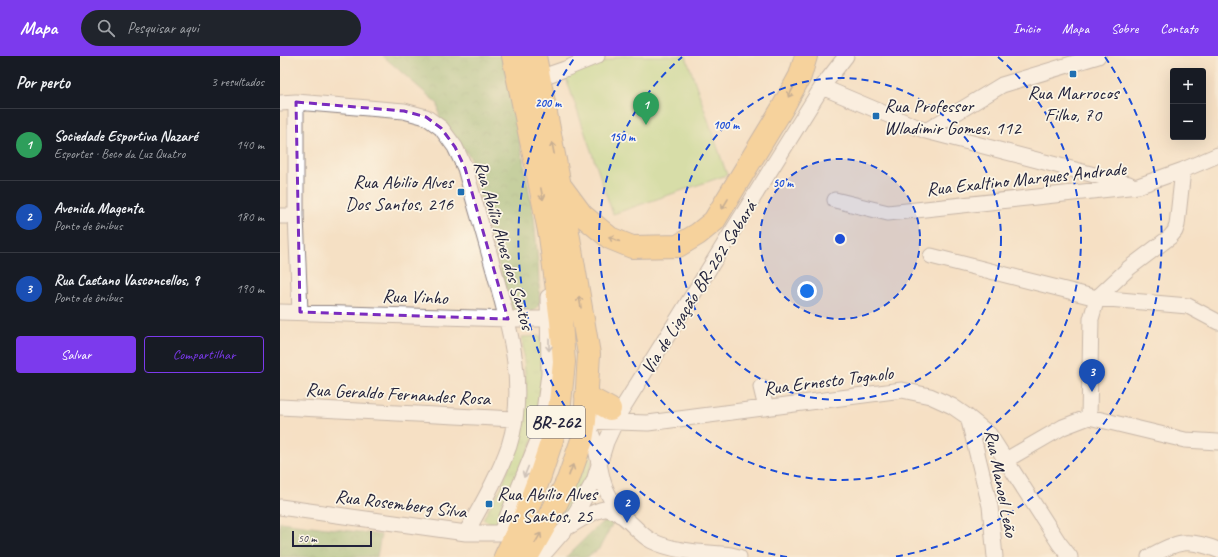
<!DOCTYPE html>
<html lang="pt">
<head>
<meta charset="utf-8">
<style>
  body { margin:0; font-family:Caveat,sans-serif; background:#20242c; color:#f1f3f6 }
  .controls { position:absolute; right:12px; top:12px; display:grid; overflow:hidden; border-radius:4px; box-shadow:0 4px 16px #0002 }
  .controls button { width:36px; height:36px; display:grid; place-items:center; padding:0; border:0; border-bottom:1px solid #363941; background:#171b24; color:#f1f3f6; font:20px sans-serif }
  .scale { position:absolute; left:12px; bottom:10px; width:80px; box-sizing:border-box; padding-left:4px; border:2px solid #22223b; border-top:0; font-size:11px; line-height:14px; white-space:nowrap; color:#22223b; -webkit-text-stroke:3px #fcf5e5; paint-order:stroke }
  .you { position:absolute; left:527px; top:235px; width:14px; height:14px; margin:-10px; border:3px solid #fff; border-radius:50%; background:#1a73e8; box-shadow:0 0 0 6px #1a73e833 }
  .badge { display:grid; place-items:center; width:26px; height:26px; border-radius:50%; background:#7c3aed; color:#fff; font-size:13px; font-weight:700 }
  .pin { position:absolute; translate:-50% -33px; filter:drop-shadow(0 1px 2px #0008) }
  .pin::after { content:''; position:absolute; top:21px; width:14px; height:12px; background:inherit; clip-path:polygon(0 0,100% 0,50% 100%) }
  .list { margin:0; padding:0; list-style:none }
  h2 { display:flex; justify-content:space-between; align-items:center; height:52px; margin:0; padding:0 16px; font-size:17px }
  h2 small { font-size:13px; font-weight:400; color:#9ea1a6 }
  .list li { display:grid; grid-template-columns:26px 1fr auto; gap:12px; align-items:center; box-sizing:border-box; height:72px; padding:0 16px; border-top:1px solid #363941 }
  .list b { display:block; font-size:15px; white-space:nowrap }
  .list p { margin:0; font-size:13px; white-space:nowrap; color:#9ea1a6 }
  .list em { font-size:13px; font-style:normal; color:#9ea1a6 }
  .actions { display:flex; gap:8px; padding:12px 16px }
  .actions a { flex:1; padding:9px 0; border:1px solid #7c3aed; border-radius:4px; text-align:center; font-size:14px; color:#7c3aed }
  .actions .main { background:#7c3aed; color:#fff }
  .icon { flex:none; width:22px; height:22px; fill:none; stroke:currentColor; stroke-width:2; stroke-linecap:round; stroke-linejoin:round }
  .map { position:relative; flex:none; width:938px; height:501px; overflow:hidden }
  header { display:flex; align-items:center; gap:24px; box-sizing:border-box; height:56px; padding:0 20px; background:#7c3aed; color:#fff }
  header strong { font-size:19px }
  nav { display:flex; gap:22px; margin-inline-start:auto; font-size:14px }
  .search { width:280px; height:36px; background:#20242c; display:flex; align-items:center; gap:10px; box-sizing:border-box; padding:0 14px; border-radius:22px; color:#9ea1a6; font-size:15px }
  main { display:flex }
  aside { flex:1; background:#171b24 }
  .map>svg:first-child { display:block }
  .grass { fill:url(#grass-tufts); stroke:#6a7e60 }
  .forest { fill:url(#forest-crowns); stroke:#576e56 }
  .pitch { fill:#b1da85; stroke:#6a7e60 }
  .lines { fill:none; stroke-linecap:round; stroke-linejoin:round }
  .minor-casing { stroke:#8c8180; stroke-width:17 }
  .highway-casing { stroke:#8c8180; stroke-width:24 }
  .minor { stroke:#fff; stroke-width:15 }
  .highway { stroke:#f7c06c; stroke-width:22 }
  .oneway { stroke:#8c7154 }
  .oneway2 { stroke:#9c9ca7 }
  .marked { fill:none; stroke:#7b2cbf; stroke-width:3; stroke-dasharray:8 5; stroke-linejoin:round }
  .ring { fill:none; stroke:#1d4ed8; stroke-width:2; stroke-dasharray:7 5 }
  .poi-dot { fill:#1f6fb2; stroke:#fcf5e5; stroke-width:1.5 }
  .labels { text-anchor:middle; stroke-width:3.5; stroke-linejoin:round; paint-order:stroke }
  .shield { fill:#fcf5e5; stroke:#63616e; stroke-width:1 }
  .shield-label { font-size:18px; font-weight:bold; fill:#22223b }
  .poi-label { font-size:19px; fill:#22223b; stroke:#fcf5e5; text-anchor:start }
  .street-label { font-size:19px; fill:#22223b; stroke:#fcf5e5 }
  .centre { fill:#1d4ed8; stroke:#fcf5e5; stroke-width:2 }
  .ring-label { font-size:12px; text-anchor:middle; font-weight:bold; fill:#1d4ed8; stroke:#fcf5e5; stroke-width:3.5; stroke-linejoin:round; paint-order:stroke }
</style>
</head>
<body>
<header>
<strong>Mapa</strong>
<div class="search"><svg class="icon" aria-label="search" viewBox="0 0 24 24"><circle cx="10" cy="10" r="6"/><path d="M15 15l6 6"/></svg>Pesquisar aqui</div>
<nav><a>Início</a><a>Mapa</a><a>Sobre</a><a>Contato</a></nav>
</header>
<main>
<aside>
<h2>Por perto<small>3 resultados</small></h2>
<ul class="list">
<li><span class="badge" style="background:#2e9e5b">1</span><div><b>Sociedade Esportiva Nazaré</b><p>Esportes · Beco da Luz Quatro</p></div><em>140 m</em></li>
<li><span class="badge" style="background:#1a4fb4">2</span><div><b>Avenida Magenta</b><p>Ponto de ônibus</p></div><em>180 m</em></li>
<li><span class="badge" style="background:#1a4fb4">3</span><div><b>Rua Caetano Vasconcellos, 9</b><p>Ponto de ônibus</p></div><em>190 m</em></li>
</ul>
<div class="actions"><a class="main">Salvar</a><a>Compartilhar</a></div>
</aside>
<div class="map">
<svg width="938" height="501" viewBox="0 0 938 501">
  <defs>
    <pattern id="grass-tufts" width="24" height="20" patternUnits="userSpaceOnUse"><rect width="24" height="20" fill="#b1da85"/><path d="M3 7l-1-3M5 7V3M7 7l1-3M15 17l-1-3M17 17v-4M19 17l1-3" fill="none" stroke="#98bb74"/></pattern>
    <pattern id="forest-crowns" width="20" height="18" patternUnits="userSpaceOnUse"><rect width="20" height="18" fill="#8cba72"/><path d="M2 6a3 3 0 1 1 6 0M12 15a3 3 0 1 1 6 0" fill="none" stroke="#72975f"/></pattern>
  </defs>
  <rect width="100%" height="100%" fill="#fcf5e5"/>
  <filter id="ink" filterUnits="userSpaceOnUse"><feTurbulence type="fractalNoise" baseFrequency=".025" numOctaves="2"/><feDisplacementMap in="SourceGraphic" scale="8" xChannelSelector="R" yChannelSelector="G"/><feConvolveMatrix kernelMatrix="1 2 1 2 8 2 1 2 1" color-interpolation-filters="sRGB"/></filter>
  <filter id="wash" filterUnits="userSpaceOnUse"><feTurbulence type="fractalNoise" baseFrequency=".012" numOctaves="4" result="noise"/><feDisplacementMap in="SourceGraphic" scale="16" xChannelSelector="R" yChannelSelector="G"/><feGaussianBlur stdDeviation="0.9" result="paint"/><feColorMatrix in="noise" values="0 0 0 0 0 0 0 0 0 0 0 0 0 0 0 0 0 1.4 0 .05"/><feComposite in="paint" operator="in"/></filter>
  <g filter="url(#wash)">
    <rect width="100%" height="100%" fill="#f5e0c4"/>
    <path class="grass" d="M 261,280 L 263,319 L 256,376 L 217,471 L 203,463 L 222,430 L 239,383 L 246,327 L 242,281 Z
      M 306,377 L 312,406 L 304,433 L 282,469 L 252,501 Z"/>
    <path class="forest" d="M 103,0 L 222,0 L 229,28 L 254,161 L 258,207 L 260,248 L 248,260 L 233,255 L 211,184 L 190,101 L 160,66 L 158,48 Z
      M 335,463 L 319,493 L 307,501 L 286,501 L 321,467 Z
      M 0,466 L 101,479 L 97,501 L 0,501 Z"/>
    <path class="pitch" d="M 341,0 L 406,0 L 447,119 L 333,158 L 285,19 Z"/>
  </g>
  <g filter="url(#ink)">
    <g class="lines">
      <g class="minor-casing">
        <path id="minor" d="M 259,22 L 285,13 L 317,0
          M 542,31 L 646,75 L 849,128
          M 16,46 L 16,160 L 20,256
          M 0,47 L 16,46 L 124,55 L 146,61 L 161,72 L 175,91 L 185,112 C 194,145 204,178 213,211 C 229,269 248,331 229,390 C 218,421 202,448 186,477
          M 646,75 L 722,29 L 818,0
          M 555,144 L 608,157 L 858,130 L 903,114 L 938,99
          M 0,160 L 16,160
          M 651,200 L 817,242 L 908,250 L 938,266
          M 0,256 L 228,263 L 270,263
          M 481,331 L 486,352
          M 0,351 L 234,363
          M 688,361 L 710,450 L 715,501
          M 809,361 L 811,263 L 817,242 L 849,212 L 890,181 L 895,175 L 897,169 L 903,114
          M 305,365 L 368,367 L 622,334 L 650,340 L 672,350 L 688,361 L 709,378 L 779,487 L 790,501
          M 305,365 C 317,383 317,404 323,425 C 326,437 334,448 340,459
          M 726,404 L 783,371 L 809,361 L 905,384 L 938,386
          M 0,451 L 186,477 L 230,477
          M 288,471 C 297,466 317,452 327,453 C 346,456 356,477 372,485 C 397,497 425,496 451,499 L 459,501
          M 221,476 L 261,377 L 269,318 L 268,241
          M 261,501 L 287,471 L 301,448 L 314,425 L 326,386 L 340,356 L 542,31 L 566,0
          M 869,501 C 897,485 908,482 938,494"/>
      </g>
      <g class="highway-casing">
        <path id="highway" d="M 282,132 L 302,159 L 330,182 L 352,191 L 398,190 L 418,178 L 434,165 L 502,53 L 520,20 L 526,0
          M 306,340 L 330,353
          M 225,501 L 244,462 L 260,420 L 272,384 L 280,347 L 284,306 L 281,265 L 270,180 L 254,99 L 233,0
          M 247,501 L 269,462 L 288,424 L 302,384 L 305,365 L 309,298 L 280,130 L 255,0"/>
      </g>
      <use href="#minor" class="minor"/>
      <use href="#highway" class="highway"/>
    </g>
    <defs><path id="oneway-shaft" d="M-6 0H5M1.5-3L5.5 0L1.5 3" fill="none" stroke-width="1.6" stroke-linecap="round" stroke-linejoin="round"/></defs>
    <g class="oneway">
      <use href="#oneway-shaft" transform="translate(511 36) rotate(118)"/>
      <use href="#oneway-shaft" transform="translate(273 92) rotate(-101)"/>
      <use href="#oneway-shaft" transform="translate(262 138) rotate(79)"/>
      <use href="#oneway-shaft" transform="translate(445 148) rotate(121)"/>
      <use href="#oneway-shaft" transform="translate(334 183) rotate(-155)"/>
      <use href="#oneway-shaft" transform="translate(300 246) rotate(-100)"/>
      <use href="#oneway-shaft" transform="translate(291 414) rotate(-70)"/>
      <use href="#oneway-shaft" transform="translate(258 482) rotate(-60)"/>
    </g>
    <g class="oneway2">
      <use href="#oneway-shaft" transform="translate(269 289) rotate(90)"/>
      <use href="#oneway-shaft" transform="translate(246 416) rotate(112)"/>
    </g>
  </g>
  <path d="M0 0H938V501H0ZM 16,46 L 124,55 L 146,61 L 161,72 L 175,91 L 185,112 L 228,263 L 20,256 Z" fill="#f5e0c4" fill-opacity=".55" fill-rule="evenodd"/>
  <path class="marked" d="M 16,46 L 124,55 L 146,61 L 161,72 L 175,91 L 185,112 L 228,263 L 20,256 Z"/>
  <circle cx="560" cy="183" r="80" fill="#1d4ed8" fill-opacity=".12"/>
  <g class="ring">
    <circle cx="560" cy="183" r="80"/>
    <circle cx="560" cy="183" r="161"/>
    <path d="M718 1A241 241 0 1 1 402 1"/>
    <path d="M507 501A322 322 0 0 1 295 1M825 1A322 322 0 0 1 613 501"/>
  </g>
  <g class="poi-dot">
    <rect x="789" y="14" width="8" height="8" rx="2"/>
    <rect x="592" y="56" width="8" height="8" rx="2"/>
    <rect x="177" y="132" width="8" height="8" rx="2"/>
    <rect x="205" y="444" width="8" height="8" rx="2"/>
  </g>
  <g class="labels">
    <rect class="shield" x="247" y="350" width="58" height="32" rx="3"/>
    <g class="shield-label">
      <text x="276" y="372">BR-262</text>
    </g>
    <g class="poi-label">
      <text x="793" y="43" text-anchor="middle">Rua Marrocos<tspan x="793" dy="22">Filho, 70</tspan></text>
      <text x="604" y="56">Rua Professor<tspan x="604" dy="22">Wladimir Gomes, 112</tspan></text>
      <text x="173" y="132" text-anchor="end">Rua Abilio Alves<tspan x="173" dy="22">Dos Santos, 216</tspan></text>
      <text x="217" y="444">Rua Abílio Alves<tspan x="217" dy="22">dos Santos, 25</tspan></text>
    </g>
    <g class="street-label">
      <text transform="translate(746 122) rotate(-6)" y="7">Rua Exaltino Marques Andrade</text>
      <text transform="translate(225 189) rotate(74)" y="7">Rua Abílio Alves dos Santos</text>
      <text transform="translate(418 231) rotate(-58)" y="7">Via de Ligação BR-262 Sabará</text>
      <text transform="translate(135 240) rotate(2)" y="7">Rua Vinho</text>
      <text transform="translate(548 324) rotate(-7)" y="7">Rua Ernesto Tognolo</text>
      <text transform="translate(118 337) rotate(3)" y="7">Rua Geraldo Fernandes Rosa</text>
      <text transform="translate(722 427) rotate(79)" y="7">Rua Manoel Leão</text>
      <text transform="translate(121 447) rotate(7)" y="7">Rua Rosemberg Silva</text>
    </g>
  </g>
  <circle cx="560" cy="183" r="6" class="centre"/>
  <g class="ring-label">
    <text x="268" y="51">200 m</text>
    <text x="446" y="73">100 m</text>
    <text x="342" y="85">150 m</text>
    <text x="503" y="131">50 m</text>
  </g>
</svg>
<div class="controls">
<button>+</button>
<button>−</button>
</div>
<div class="scale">50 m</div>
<div class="you"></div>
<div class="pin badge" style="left:366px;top:69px;background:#2e9e5b">1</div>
<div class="pin badge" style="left:347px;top:467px;background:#1a4fb4">2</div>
<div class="pin badge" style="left:812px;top:336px;background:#1a4fb4">3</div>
</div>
</main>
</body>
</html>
